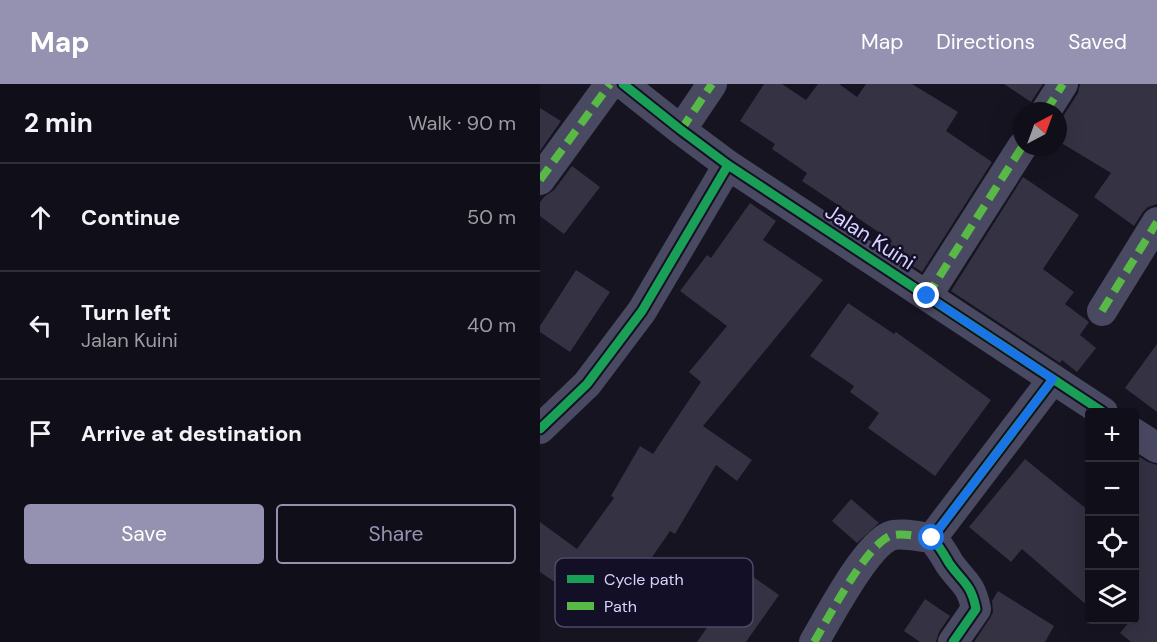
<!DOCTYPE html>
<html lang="en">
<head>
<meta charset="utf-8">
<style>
  body { margin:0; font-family:"DM Sans",sans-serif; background:#191822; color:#f1f3f6 }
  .controls { position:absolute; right:18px; bottom:18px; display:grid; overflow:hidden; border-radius:6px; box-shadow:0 6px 24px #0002 }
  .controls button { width:54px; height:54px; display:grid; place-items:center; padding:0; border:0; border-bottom:2px solid #302f38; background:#100f19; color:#f1f3f6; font:30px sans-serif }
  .compass { position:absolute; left:473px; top:18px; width:54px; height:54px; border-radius:50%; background:#100f19; box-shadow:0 6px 24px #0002; rotate:41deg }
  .stop { position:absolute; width:18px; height:18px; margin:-14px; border:4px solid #1a73e8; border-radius:50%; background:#fff }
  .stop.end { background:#1a73e8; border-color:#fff; box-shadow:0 2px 6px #0008 }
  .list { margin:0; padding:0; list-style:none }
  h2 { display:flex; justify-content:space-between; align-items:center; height:78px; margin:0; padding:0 24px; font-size:26px }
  h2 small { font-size:20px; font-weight:400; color:#9c9ca2 }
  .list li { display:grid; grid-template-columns:39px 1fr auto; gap:18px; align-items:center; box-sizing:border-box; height:108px; padding:0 24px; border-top:2px solid #302f38 }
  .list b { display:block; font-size:22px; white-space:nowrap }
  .list p { margin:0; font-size:20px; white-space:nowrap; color:#9c9ca2 }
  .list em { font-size:20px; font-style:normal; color:#9c9ca2 }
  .actions { display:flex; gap:12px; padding:18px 24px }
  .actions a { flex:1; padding:14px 0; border:2px solid #9591b1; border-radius:6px; text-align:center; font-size:21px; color:#9591b1 }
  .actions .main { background:#9591b1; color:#fff }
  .icon { flex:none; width:33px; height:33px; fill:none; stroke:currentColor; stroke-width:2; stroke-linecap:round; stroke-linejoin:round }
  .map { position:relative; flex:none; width:617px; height:558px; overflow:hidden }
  header { display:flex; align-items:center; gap:36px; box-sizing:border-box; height:84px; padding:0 30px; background:#9591b1; color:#fff }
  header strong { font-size:28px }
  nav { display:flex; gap:33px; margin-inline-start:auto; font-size:21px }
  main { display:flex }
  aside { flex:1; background:#100f19 }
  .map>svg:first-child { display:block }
  .building { fill:#343243 }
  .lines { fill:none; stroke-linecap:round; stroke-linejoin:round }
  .minor { stroke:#4a4962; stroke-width:30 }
  .quiet { stroke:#58b947; stroke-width:8; stroke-dasharray:15 8; stroke-linecap:butt }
  .cycleway-casing { stroke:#130f26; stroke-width:13 }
  .cycleway { stroke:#1a9f57; stroke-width:9 }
  .route { stroke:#1a73e8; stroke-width:8 }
  .labels { text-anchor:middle; stroke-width:5; stroke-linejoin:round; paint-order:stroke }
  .street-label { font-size:21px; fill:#d9d4ff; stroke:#130f26 }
  .key { fill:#130f26; stroke:#4e4a67; stroke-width:1.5 }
  .key-label { font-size:16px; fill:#d9d4ff }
</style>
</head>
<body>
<header>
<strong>Map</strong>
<nav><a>Map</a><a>Directions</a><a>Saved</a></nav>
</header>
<main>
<aside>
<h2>2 min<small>Walk · 90 m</small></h2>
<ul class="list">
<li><svg class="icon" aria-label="ahead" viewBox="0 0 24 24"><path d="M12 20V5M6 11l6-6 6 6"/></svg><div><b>Continue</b></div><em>50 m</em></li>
<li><svg class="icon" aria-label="left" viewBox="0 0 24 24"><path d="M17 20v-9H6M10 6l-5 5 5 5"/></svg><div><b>Turn left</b><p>Jalan Kuini</p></div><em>40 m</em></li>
<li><svg class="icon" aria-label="arrive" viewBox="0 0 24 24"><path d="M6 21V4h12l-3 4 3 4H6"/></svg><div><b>Arrive at destination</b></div></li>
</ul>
<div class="actions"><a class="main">Save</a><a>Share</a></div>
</aside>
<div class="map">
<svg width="617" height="558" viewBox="0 0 617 558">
  <rect width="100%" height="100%" fill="#161421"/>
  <path class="building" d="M 224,0 L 242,0 L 266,16 L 278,0 L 299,0 L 317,13 L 326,0 L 372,0 L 418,28 L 406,47 L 452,78 L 382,188 L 346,165 L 352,157 L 262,97 L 267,89 L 232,65 L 235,60 L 200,37 Z
    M 464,0 L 503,0 L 491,18 Z
    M 540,0 L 617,0 L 617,120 L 608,123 L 603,128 L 594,142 L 554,113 L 571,89 L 518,57 L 527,41 L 520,37 L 538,9 Z
    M 0,24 L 21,37 L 0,67 Z
    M 32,82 L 60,103 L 24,150 L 0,132 L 0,118 L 5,112 L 14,106 Z
    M 483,93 L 539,131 L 503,185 L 534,208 L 525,220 L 549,238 L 540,251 L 556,264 L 537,288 L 522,276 L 520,279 L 411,207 Z
    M 210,119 L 236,137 L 223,156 L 283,196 L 163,342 L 212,376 L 197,397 L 176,381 L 135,450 L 130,447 L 106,482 L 97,475 L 77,503 L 63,492 L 45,519 L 0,488 L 0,438 L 37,465 L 74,414 L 71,412 L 100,362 L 113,370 L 161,298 L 149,288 L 187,242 L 140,207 L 167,171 L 171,174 Z
    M 36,186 L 70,208 L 30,268 L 0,248 L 0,242 Z
    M 308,219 L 354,250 L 356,248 L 451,316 L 395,392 L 328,344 L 339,329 L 310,308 L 314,302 L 270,272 Z
    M 617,260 L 617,328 L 585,304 Z
    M 594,370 L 608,378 L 617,381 L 617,558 L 591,558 L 580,549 L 591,536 L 594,536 Z
    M 485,375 L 549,427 L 549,523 L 482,465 L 471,478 L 429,443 Z
    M 311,415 L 339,439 L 317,459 L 292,437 Z
    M 199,483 L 239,511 L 206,558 L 157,558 L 187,515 L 180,509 Z
    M 458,507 L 514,542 L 505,558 L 434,558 L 450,534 L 453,528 L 452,517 Z
    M 385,515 L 410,532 L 399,548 L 396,558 L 380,558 L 364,547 Z"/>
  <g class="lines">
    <path class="minor" d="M 83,0 L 141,46 L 188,81 L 563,328
      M 506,27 L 523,0
      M 141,46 L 172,0
      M 0,96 L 70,0
      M 387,212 L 482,63
      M 562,227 L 617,138
      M 0,345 L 47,300 L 102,227 L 188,81
      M 594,349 L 617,364
      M 274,558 C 289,533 325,463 350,452 C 361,448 380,453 392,454
      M 413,558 L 436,525 C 431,499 422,498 409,479 C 404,470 399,462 392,454 L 513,295"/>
    <path class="quiet" d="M 506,27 L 523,0
      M 141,46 L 172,0
      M 0,96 L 70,0
      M 387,212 L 482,63
      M 562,227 L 617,138
      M 274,558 C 289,533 325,463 350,452 C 361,448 380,453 392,454"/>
    <g class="cycleway-casing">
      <path id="cycleway" d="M 83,0 L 141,46 L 188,81 L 563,328
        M 0,345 L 47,300 L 102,227 L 188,81
        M 413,558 L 436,525 C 431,499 422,498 409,479 C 404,470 399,462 392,454 L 513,295"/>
    </g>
    <use href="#cycleway" class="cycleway"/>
  </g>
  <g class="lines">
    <path class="route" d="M 387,212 L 513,295 L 392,454"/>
  </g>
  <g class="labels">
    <g class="street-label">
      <text transform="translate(330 153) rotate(33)" y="7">Jalan Kuini</text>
    </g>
  </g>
  <rect x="15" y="474" width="198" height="69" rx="9" class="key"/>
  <rect x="27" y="491" width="27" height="8" fill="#1a9f57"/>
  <rect x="27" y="518" width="27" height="8" fill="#58b947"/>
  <g class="key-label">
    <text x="64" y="501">Cycle path</text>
    <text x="64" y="528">Path</text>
  </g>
</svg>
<div class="controls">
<button>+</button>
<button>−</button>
<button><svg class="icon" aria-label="locate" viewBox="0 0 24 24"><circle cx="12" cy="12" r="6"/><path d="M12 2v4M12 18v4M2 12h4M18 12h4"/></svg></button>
<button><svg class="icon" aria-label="layers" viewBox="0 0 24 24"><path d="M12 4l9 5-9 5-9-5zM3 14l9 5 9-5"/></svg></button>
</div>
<svg class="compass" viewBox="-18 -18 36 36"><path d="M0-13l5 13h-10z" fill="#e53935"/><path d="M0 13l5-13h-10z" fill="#9c9ca2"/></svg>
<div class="stop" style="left:392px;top:454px"></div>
<div class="stop end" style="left:387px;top:212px"></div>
</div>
</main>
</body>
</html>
